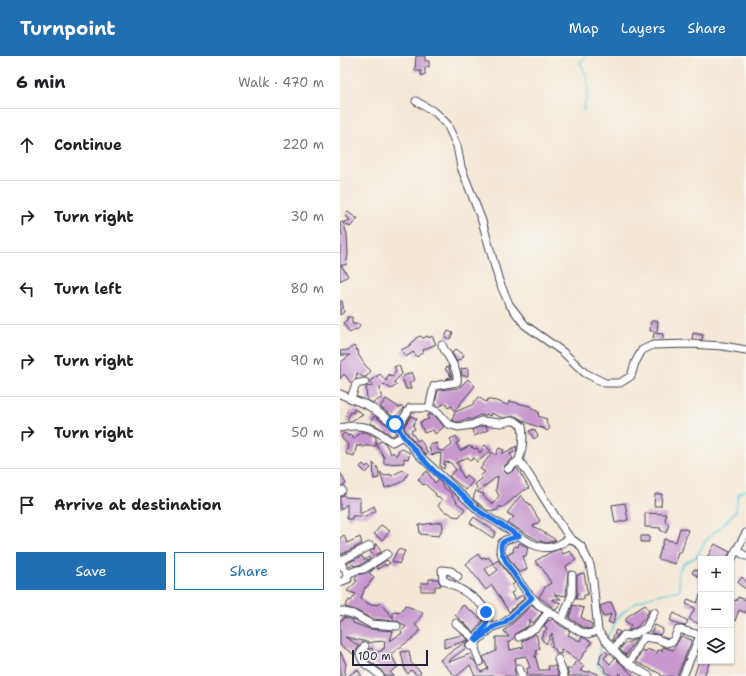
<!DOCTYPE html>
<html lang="en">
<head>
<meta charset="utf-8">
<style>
  body { margin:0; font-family:"Shantell Sans",sans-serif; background:#f2f2f2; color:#202124 }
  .controls { position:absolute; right:12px; bottom:12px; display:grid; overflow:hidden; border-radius:0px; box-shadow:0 1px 3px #0004 }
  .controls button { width:36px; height:36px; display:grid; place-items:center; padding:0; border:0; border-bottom:1px solid #e0e0e0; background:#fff; color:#202124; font:20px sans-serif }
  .scale { position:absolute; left:12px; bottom:10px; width:76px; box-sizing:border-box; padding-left:4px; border:2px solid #22223b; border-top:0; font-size:11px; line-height:14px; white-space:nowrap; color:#22223b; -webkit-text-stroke:3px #f6f6f2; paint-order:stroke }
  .stop { position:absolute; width:12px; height:12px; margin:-9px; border:3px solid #1a73e8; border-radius:50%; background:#fff }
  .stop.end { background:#1a73e8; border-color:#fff; box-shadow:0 1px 4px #0008 }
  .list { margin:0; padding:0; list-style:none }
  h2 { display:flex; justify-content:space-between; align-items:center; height:52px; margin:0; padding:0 16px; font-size:17px }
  h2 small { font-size:13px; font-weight:400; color:#757577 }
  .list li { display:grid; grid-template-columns:26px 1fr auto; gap:12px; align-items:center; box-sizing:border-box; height:72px; padding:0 16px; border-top:1px solid #e0e0e0 }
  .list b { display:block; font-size:15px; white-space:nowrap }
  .list em { font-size:13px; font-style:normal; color:#757577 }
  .actions { display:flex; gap:8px; padding:12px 16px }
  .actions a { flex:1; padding:9px 0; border:1px solid #1f6fb2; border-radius:0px; text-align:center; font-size:14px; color:#1f6fb2 }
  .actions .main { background:#1f6fb2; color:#fff }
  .icon { flex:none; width:22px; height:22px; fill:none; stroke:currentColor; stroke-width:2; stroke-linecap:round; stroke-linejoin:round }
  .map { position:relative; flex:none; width:406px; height:620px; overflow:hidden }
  header { display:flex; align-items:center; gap:24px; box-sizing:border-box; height:56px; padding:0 20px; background:#1f6fb2; color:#fff }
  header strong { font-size:19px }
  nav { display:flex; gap:22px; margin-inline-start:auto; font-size:14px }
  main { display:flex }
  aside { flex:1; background:#fff }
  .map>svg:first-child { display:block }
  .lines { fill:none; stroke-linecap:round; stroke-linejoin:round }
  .stream { stroke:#62c7e0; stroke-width:1.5 }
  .building { fill:#c797ce; fill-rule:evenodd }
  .minor-casing { stroke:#424052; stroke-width:9 }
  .path { stroke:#424052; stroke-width:1; stroke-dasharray:1 3; stroke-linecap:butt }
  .minor { stroke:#fff; stroke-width:7 }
  .route { stroke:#1a73e8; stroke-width:5 }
</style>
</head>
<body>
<header>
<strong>Turnpoint</strong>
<nav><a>Map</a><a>Layers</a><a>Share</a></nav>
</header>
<main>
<aside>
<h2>6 min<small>Walk · 470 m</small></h2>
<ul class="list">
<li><svg class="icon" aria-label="ahead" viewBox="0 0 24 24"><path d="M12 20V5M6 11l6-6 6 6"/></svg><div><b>Continue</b></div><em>220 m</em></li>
<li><svg class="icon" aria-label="right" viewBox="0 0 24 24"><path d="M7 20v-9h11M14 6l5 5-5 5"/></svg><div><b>Turn right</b></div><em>30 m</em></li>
<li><svg class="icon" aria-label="left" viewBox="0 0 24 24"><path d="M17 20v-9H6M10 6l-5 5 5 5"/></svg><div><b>Turn left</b></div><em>80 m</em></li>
<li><svg class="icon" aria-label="right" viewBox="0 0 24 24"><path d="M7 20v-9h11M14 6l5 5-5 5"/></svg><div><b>Turn right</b></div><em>90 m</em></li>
<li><svg class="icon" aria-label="right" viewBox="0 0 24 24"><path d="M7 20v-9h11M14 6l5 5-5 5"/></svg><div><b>Turn right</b></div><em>50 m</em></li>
<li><svg class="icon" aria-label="arrive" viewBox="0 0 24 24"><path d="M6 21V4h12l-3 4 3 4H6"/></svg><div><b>Arrive at destination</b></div></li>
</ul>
<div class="actions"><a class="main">Save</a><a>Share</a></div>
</aside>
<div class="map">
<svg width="406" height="620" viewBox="0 0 406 620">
  <rect width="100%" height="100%" fill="#f6f6f2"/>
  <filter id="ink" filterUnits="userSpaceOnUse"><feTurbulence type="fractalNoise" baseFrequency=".025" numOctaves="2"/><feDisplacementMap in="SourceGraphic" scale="8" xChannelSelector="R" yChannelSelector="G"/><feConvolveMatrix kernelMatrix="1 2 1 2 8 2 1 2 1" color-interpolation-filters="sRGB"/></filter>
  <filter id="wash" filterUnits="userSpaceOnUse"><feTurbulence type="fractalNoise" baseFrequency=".012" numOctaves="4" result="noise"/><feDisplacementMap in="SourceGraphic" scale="16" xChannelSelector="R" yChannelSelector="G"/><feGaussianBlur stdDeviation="0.9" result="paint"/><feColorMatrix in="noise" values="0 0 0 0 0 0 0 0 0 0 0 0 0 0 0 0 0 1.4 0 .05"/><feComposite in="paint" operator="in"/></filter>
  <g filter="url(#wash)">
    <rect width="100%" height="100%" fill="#f4e8d5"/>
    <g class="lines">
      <path class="stream" d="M 243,55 C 249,36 252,26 240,7 L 246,0
        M 266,582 C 271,576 274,567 279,561 C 294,542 318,538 340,534 L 338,516 L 344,507 L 356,501 L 367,483 L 385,467 L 396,455 L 398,438 L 406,434
        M 264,585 L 260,591 L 257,608 L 264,617 L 269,620"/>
    </g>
    <g id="blocks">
      <path class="building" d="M 76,0 L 85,0 L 85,5 L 89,5 L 89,11 L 85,11 L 85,19 L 81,19 L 81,15 L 75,15 Z
        M 8,156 L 16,162 L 18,162 L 10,171 L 4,166 L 10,164 L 5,159 Z
        M 3,166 L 7,178 L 8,199 L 6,209 L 1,209 L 8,220 L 0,225 L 0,181 L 2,180 L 0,167 Z
        M 0,245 L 2,245 L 4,256 L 0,259 Z
        M 7,261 L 12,261 L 12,268 L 19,268 L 20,270 L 17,274 L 15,273 L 10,277 L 3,267 L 7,264 Z
        M 311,265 L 318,265 L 317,275 L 310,275 Z
        M 108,275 L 113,277 L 110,283 L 105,281 Z
        M 314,277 L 323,278 L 323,283 L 313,282 Z
        M 353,277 L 363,279 L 362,284 L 352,283 Z
        M 80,280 L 83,282 L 88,280 L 89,282 L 92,280 L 96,288 L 83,294 L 84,295 L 77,301 L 73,296 L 66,301 L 61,294 L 69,290 L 76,282 Z
        M 14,290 L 19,297 L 18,298 L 25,309 L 31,315 L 26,321 L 23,321 L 17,317 L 16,323 L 11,327 L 4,318 L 0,323 L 0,307 L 10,299 L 0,299 L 0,295 L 8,294 Z
        M 116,293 L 124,299 L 121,304 L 119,303 L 117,306 L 112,297 Z
        M 59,309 L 62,318 L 54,326 L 57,329 L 51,333 L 44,328 L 40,332 L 41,340 L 43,341 L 33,347 L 27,344 L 26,331 L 33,330 L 30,327 L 30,325 L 40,318 L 46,325 L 49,318 L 52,321 L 56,314 L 54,311 Z
        M 108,310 L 112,322 L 106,323 L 111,320 L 105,313 Z
        M 128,312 L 128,320 L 122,320 L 121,313 Z
        M 72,316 L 75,324 L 69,327 L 71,333 L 66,333 L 62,321 Z
        M 128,323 L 135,330 L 114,355 L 112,350 L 108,352 L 106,347 L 98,351 L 96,350 L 95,347 L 98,334 L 119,332 Z
        M 138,341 L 146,346 L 148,343 L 153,345 L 153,344 L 168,349 L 169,345 L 190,350 L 193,353 L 199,356 L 198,360 L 207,363 L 206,367 L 210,372 L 207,375 L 205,373 L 190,368 L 175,360 L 163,362 L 151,357 L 150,360 L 146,358 L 145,360 L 140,359 L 131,364 L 128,363 L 117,366 L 112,364 L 115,356 L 134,348 L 133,347 Z
        M 46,343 L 60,352 L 62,350 L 64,352 L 55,362 L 40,351 Z
        M 14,353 L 23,358 L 11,365 L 7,363 L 11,356 L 13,357 Z
        M 89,358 L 96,361 L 104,371 L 95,378 L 93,374 L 84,377 L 80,366 L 89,363 L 87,361 Z
        M 34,360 L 52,372 L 56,377 L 54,379 L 52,380 L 39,371 L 30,367 Z
        M 71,360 L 77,363 L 73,369 L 75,373 L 71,375 L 77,385 L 80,383 L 88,397 L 86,399 L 67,377 L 64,371 Z
        M 143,370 L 146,370 L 148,374 L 134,380 L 132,374 Z
        M 194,373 L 198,380 L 194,383 L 189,375 Z
        M 21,376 L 26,376 L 36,381 L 36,390 L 24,390 L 23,392 L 20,389 L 19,391 L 17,389 L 14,400 L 6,398 L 8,389 L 1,381 L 3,378 L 5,377 L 8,380 L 10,379 L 14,383 Z
        M 116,380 L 119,386 L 116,387 L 120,395 L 129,390 L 135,393 L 137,392 L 140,397 L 145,389 L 151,395 L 137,406 L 134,402 L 130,405 L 128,401 L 116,407 L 120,412 L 119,413 L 124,422 L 126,419 L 133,425 L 126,434 L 109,420 L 116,414 L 111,407 L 105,406 L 104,413 L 100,411 L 101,397 L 91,399 L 89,389 L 97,387 L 96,389 L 98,394 L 104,395 L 112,389 L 110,383 Z
        M 41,385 L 45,387 L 51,398 L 53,396 L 56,400 L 60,392 L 70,397 L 68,403 L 64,402 L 64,407 L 44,408 L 44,401 L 36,388 Z
        M 177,390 L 176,395 L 170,398 L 173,402 L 165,409 L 163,414 L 166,417 L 168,418 L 177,412 L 189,432 L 181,436 L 162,452 L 160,450 L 156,455 L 154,454 L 153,456 L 149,454 L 148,455 L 133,443 L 137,431 L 135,428 L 142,423 L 140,420 L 145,416 L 140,413 L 152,396 L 156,399 L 159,392 L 164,394 L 162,398 ZM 158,420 L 156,434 L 159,440 L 153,448 L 143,440 L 144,438 L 137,436 Z
        M 33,407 L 38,412 L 39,422 L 34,423 Z
        M 23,408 L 26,411 L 28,409 L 31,412 L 26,417 L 20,411 Z
        M 63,414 L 68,417 L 65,423 L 58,428 L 45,432 L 40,416 L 45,420 L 50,418 L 51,420 Z
        M 87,415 L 95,427 L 98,424 L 100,425 L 102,428 L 102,430 L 113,439 L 112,441 L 117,445 L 116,446 L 125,453 L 119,461 L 113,460 L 108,456 L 107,457 L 98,450 L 102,444 L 95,439 L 96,438 L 85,428 L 83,429 L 78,423 Z
        M 0,416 L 6,428 L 4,429 L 0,430 Z
        M 315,438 L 322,438 L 321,450 L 314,450 Z
        M 4,439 L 5,441 L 20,442 L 20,458 L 34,450 L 36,455 L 25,461 L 24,460 L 12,460 L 12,463 L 7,463 L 7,448 L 0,454 L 0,441 Z
        M 181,439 L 187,447 L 188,446 L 200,465 L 193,470 L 216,484 L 207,487 L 199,485 L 168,467 L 174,461 L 167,457 Z
        M 285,447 L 288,464 L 275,467 L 272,449 Z
        M 305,457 L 326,458 L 325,466 L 329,468 L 326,477 L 320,474 L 321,472 L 305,471 Z
        M 134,461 L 156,476 L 153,482 L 130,467 Z
        M 102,466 L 103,471 L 99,480 L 80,478 L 79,469 Z
        M 41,469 L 50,475 L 42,484 L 34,478 Z
        M 340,472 L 348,474 L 341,497 L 338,496 L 335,508 L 318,503 L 324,483 L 336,486 Z
        M 4,479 L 7,487 L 20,481 L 22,488 L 0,499 L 0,482 Z
        M 301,480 L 309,480 L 309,486 L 301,486 Z
        M 36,487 L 41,496 L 33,500 L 30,495 L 34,493 Z
        M 179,487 L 188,491 L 186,500 L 183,500 L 187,513 L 179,517 L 167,499 L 173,496 L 174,490 L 178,491 Z
        M 375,488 L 390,496 L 386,503 L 366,503 Z
        M 58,493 L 65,495 L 59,508 L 52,505 Z
        M 220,493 L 223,498 L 230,495 L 236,504 L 226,510 L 228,517 L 226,540 L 214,538 L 221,543 L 212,543 L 212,544 L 221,547 L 216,554 L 199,541 L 206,530 L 211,527 L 201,510 L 200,511 L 195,505 L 211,496 Z
        M 138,498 L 141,503 L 145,501 L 146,503 L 148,501 L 153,507 L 145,513 L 150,520 L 158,514 L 153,508 L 158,504 L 175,527 L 172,529 L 175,535 L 171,537 L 175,544 L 182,539 L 184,542 L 169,556 L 152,529 L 146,534 L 126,508 Z
        M 22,500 L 24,504 L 29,501 L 30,503 L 22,508 L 14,510 L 13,508 L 8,510 L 7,507 Z
        M 47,504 L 50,507 L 46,510 L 45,508 L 38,513 L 36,511 Z
        M 361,508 L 361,522 L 352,517 L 354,513 L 357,515 Z
        M 35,512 L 29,517 L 34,521 L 26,532 L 25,531 L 21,543 L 31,549 L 35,548 L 36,549 L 40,547 L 53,562 L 53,555 L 61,556 L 65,549 L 83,557 L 75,569 L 80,574 L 73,582 L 52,597 L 50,597 L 58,611 L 50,616 L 54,620 L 45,620 L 40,613 L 28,604 L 26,599 L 29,593 L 32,592 L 33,597 L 42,595 L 42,593 L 44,593 L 45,585 L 32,586 L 32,587 L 5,581 L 19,590 L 15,599 L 0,589 L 0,564 L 3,564 L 3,561 L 13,564 L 13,567 L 30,573 L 53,575 L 50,585 L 62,577 L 61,575 L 66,571 L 58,565 L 32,563 L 15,554 L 5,551 L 9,544 L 11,545 L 16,538 L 7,535 L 17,525 L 15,524 L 17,519 L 26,517 Z
        M 244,517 L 248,539 L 244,539 L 244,543 L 236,543 L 237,538 L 237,519 L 239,519 L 239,518 Z
        M 402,521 L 406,525 L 406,533 L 400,529 L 398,526 Z
        M 89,523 L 98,523 L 101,530 L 95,530 L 95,535 L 81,535 L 81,527 L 89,527 Z
        M 361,537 L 361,569 L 349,563 L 355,552 L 346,548 L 348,543 L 357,547 Z
        M 398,541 L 406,544 L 406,557 L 399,554 L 395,565 L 391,563 L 391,543 L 396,545 Z
        M 271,546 L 276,558 L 273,568 L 268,566 L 271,558 L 263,561 L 260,550 Z
        M 123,549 L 143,564 L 134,576 L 115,559 Z
        M 192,549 L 202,557 L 193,567 L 190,564 L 188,570 L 176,577 L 174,582 L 167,587 L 169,587 L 170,594 L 184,591 L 182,585 L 196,578 L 200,593 L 196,594 L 197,598 L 195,599 L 199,614 L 209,614 L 208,610 L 215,610 L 219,620 L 188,620 L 187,612 L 190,612 L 186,600 L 175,602 L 176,608 L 174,614 L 176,620 L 135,620 L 130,609 L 117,620 L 115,620 L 100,604 L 128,584 L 129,585 L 125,588 L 126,592 L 108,605 L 109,606 L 130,598 L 132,604 L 134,604 L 141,616 L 148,613 L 143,601 L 156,595 L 156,581 L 169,581 L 164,575 Z
        M 233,549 L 244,552 L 241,561 L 252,568 L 251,572 L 248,573 L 241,570 L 229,562 Z
        M 305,549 L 309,554 L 305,562 L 297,571 L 288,575 L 291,569 L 285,565 L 288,560 Z
        M 334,557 L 348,565 L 345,570 L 339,569 L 330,564 Z
        M 212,563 L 219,568 L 219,569 L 230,575 L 228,579 L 240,585 L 242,581 L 252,586 L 239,605 L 221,593 L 221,598 L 216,597 L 216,594 L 212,591 L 212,577 L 206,588 L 201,582 L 207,572 L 204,570 L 208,564 L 210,565 Z
        M 315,569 L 323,573 L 320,579 L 311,577 Z
        M 276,574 L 280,576 L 273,585 L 272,584 Z
        M 123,579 L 128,584 L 104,592 L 104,583 Z
        M 341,580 L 352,584 L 337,620 L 321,620 L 321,618 L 296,606 L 301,596 L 303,594 L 306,596 L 307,593 L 317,597 L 318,594 L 322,595 L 323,591 L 333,594 Z
        M 297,582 L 286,599 L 280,594 L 283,589 Z
        M 0,595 L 6,608 L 4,620 L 0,620 Z
        M 69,595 L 71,607 L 81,616 L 78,620 L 71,614 L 68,618 L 65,614 L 61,596 Z
        M 265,595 L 268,598 L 264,602 L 270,608 L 275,602 L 294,620 L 283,620 L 280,617 L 277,620 L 273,620 L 265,616 L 264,615 L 265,613 L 260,607 L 259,608 L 261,598 Z
        M 236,605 L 244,610 L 240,615 L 249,616 L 250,615 L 258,618 L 258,620 L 229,620 L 227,613 L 231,613 Z
        M 359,605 L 370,605 L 364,620 L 354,620 Z
        M 17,613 L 22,620 L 8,620 L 14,616 Z"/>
    </g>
  </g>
  <g filter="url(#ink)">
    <use href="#blocks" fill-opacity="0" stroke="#424052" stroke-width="1"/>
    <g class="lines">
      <g class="minor-casing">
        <path id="minor" d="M 76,45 L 96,57 L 107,68 L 117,90 L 121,111 L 142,165 L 159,225 L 169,248 L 185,269 L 223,296 L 245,317 L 265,327 L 280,327 L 291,320 L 295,307 L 302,294 L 313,289 L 350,288 L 383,290 L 406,294
          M 0,338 L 29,350 L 55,368 L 58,371 L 63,380 L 80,400 L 140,456 L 192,488 C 207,495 217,491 230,482 L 241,490 L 250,509 L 253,525 L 258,575 L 276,597 L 289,608 L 309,620
          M 11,342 L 16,328 L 25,326
          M 89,352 L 99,357 L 108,368 L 118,371 L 132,369 L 141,365 L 162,367 L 170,365 L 175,365 L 182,370 C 184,383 183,392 179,404
          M 58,371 L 70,352 L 89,352 L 94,330 L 117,326 C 119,313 107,300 102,289
          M 0,372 C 10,369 26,369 36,375 C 41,378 46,382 52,386 L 63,380
          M 168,413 L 179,404 C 197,430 212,457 230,482
          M 0,436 L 2,434
          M 179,480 L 165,484 L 161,488 L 160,494 L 163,502 L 186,535 L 199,549 L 239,575 L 248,578 L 258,575
          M 396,494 L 406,500
          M 391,504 L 406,477
          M 3,511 L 0,505 L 30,490
          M 7,518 L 17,514 L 24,513 L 47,498
          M 118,521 L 111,515 L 102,514 L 103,524 C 115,530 151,547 148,565 C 146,571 139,578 135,583
          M 0,526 L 8,523 L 6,515
          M 0,555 L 13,558 L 31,568 L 57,570
          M 222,564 L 232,538 L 232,519
          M 116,567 L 137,585 L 130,590
          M 179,581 L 197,571 L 209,555
          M 25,590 L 20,598 C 25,614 32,609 40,620
          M 273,594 L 284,579 L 290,580 L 306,572 L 314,556
          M 218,603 L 224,620
          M 140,606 L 135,593 L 137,585 L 153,571 L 164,567 L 192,542
          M 289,608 L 300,587 L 304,581 L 317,583 L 327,587 L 333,585 L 338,574 L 342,574 L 360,579
          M 179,612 L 182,620
          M 343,620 L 361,577"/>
      </g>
      <path class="path" d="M 5,364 L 9,348
        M 203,575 L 211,581 L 209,588 L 215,597"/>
      <use href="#minor" class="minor"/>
    </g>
  </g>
  <g class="lines" filter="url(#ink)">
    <path class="route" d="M 55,368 L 58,371 L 63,380 L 80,400 L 97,418 L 118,435 L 140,456 L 179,480 C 174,482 165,483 162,487 C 155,497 185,533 192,542 L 164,567 L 153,571 L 137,585 L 135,583 C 142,574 151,567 146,556"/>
  </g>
</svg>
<div class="controls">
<button>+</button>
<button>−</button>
<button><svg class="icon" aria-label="layers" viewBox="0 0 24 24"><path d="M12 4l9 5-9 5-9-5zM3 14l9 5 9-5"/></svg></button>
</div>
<div class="scale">100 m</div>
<div class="stop" style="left:55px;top:368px"></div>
<div class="stop end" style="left:146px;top:556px"></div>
</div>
</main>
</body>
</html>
